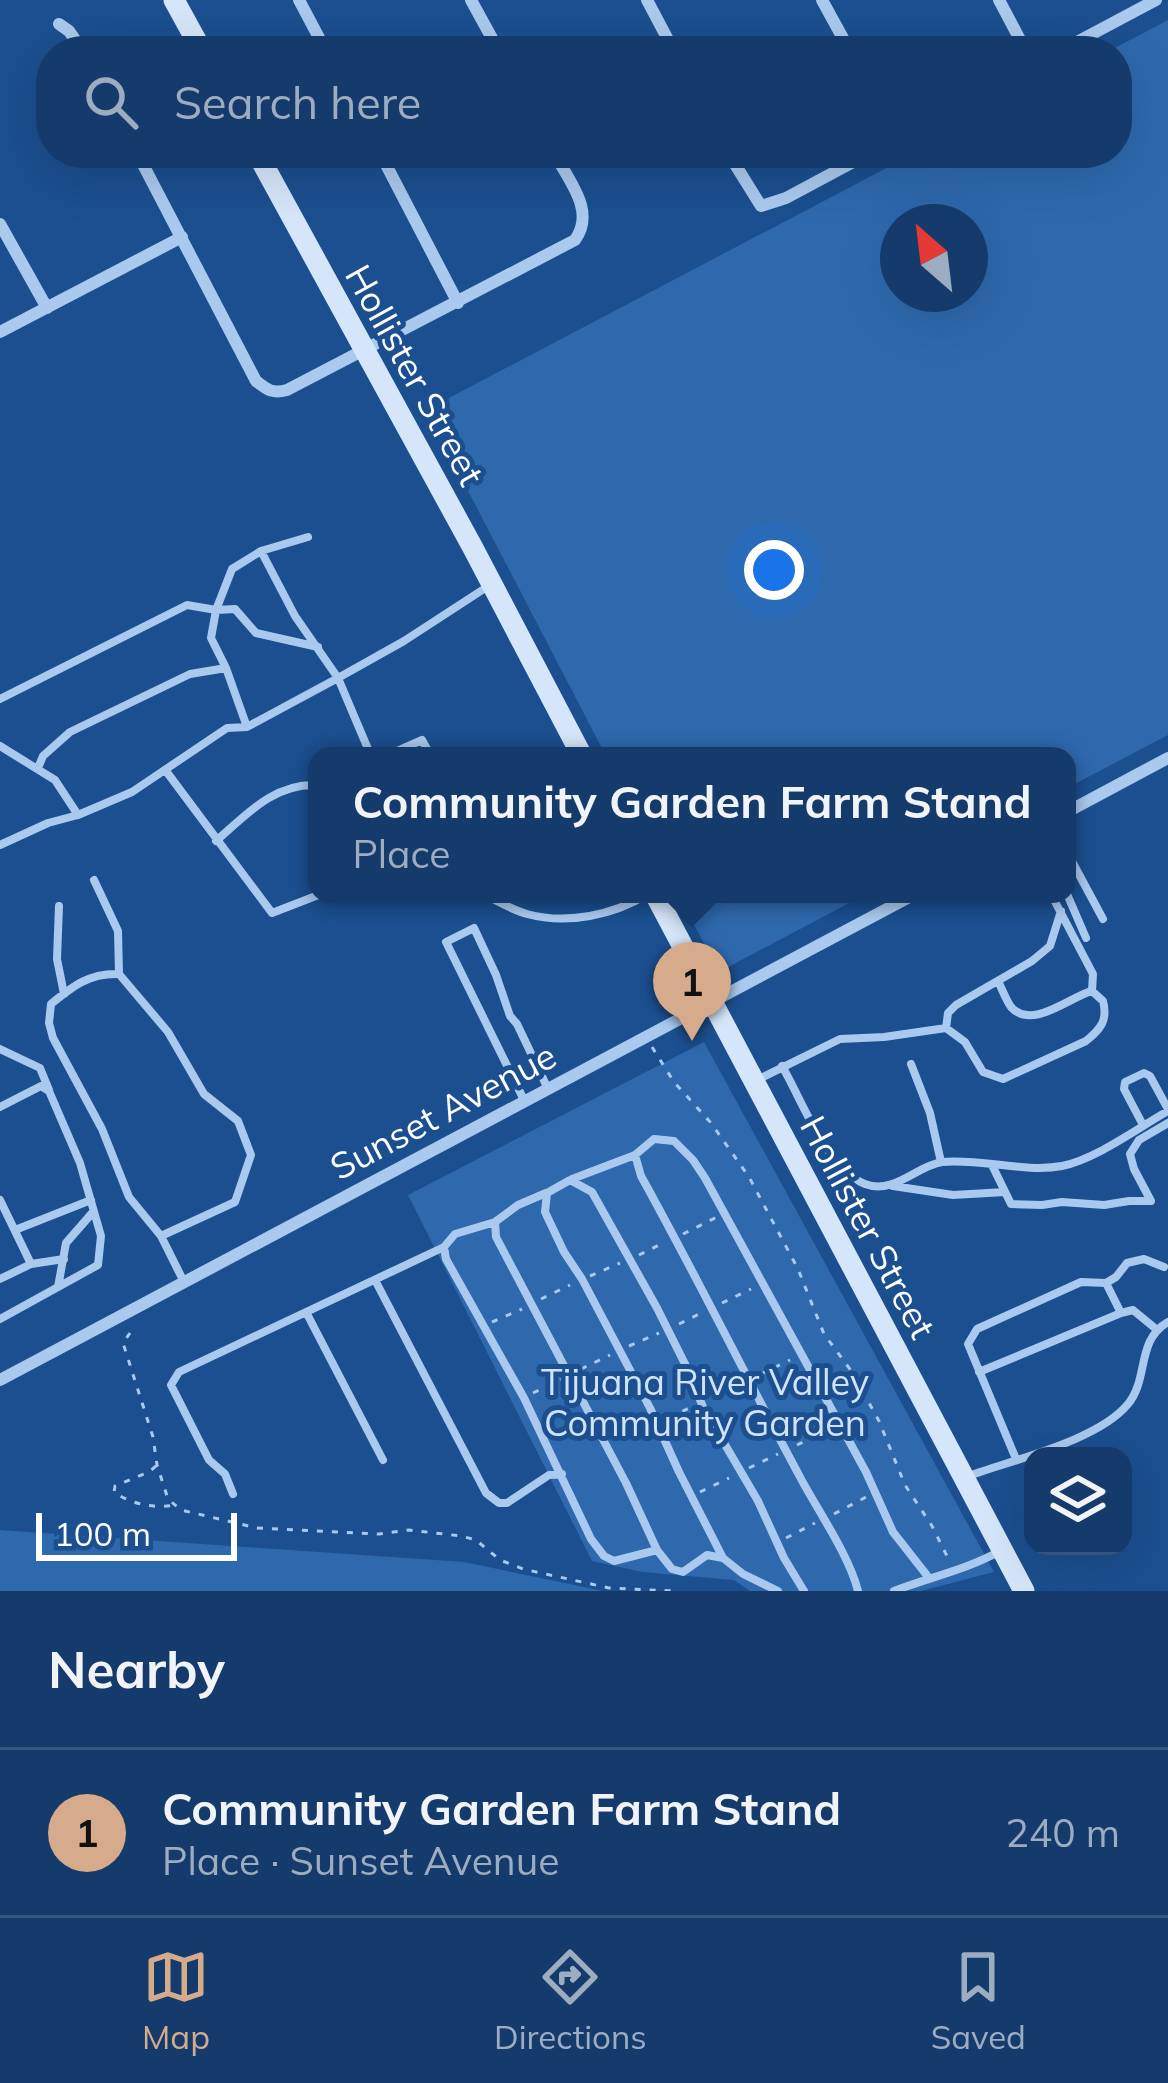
<!DOCTYPE html>
<html lang="en">
<head>
<meta charset="utf-8">
<style>
  body { margin:0; font-family:Mulish,sans-serif; background:#214673; color:#f1f3f6 }
  .controls { position:absolute; right:36px; bottom:36px; display:grid; overflow:hidden; border-radius:24px; box-shadow:0 12px 48px #0002 }
  .controls button { width:108px; height:108px; display:grid; place-items:center; padding:0; border:0; border-bottom:3px solid #33557e; background:#143b6b; color:#f1f3f6; font:60px sans-serif }
  .compass { position:absolute; left:880px; top:204px; width:108px; height:108px; border-radius:50%; background:#143b6b; box-shadow:0 12px 48px #0002; rotate:332deg }
  .scale { position:absolute; left:36px; bottom:30px; width:201px; box-sizing:border-box; padding-left:12px; border:6px solid #fff; border-top:0; font-size:33px; line-height:42px; white-space:nowrap; color:#fff; -webkit-text-stroke:9px #1b4f8f; paint-order:stroke }
  .you { position:absolute; left:774px; top:570px; width:42px; height:42px; margin:-30px; border:9px solid #fff; border-radius:50%; background:#1a73e8; box-shadow:0 0 0 18px #1a73e833 }
  .badge { display:grid; place-items:center; width:78px; height:78px; border-radius:50%; background:#d6ab8b; color:#111; font-size:39px; font-weight:700 }
  .pin { position:absolute; translate:-50% -99px; filter:drop-shadow(0 3px 6px #0008) }
  .pin::after { content:''; position:absolute; top:63px; width:42px; height:36px; background:inherit; clip-path:polygon(0 0,100% 0,50% 100%) }
  .popup { position:absolute; left:308px; top:747px; width:768px; height:156px; box-sizing:border-box; display:grid; place-content:center; border-radius:24px; background:#143b6b; filter:drop-shadow(0 3px 9px #0005); font-size:39px; white-space:nowrap; color:#9dadc1 }
  .popup b { font-size:45px; color:#f1f3f6 }
  .popup::after { content:''; position:absolute; left:50%; top:100%; margin-left:-24px; border:24px solid transparent; border-top-color:#143b6b }
  .list { margin:0; padding:0; list-style:none }
  h2 { display:flex; justify-content:space-between; align-items:center; height:156px; margin:0; padding:0 48px; font-size:51px }
  h2 small { font-size:39px; font-weight:400; color:#9dadc1 }
  .list li { display:grid; grid-template-columns:78px 1fr auto; gap:36px; align-items:center; box-sizing:border-box; height:168px; padding:0 48px; border-top:3px solid #33557e }
  .list b { display:block; font-size:45px; white-space:nowrap }
  .list p { margin:0; font-size:39px; white-space:nowrap; color:#9dadc1 }
  .list em { font-size:39px; font-style:normal; color:#9dadc1 }
  .icon { flex:none; width:66px; height:66px; fill:none; stroke:currentColor; stroke-width:2; stroke-linecap:round; stroke-linejoin:round }
  .map { position:relative; flex:none; width:1168px; height:1591px; overflow:hidden }
  .search { position:absolute; background:#143b6b; box-shadow:0 12px 48px #0002; left:36px; right:36px; top:36px; height:132px; display:flex; align-items:center; gap:30px; box-sizing:border-box; padding:0 42px; border-radius:48px; color:#9dadc1; font-size:45px }
  .sheet { height:324px; background:#143b6b }
  nav { display:flex; justify-content:space-around; align-items:center; box-sizing:border-box; height:168px; border-top:3px solid #33557e; background:#143b6b; font-size:33px; color:#9dadc1 }
  nav a { display:grid; justify-items:center; gap:6px }
  nav .on { color:#d6ab8b }
  .map>svg:first-child { display:block }
  .green { fill:#2e69ad; fill-rule:evenodd }
  .lines { fill:none; stroke-linecap:round; stroke-linejoin:round }
  .path { stroke:#a9c9ee; stroke-width:3; stroke-dasharray:6 9; stroke-linecap:butt }
  .lane { stroke:#a9c9ee; stroke-width:8 }
  .street { stroke:#a9c9ee; stroke-width:12 }
  .secondary { stroke:#d6e6fa; stroke-width:21 }
  .labels { text-anchor:middle; stroke-width:10; stroke-linejoin:round; paint-order:stroke }
  .street-label { font-size:36px; fill:#fff; stroke:#1b4f8f }
  .park-label { font-size:36px; fill:#cfe3fa; stroke:#1b4f8f }
</style>
</head>
<body>
<div class="map">
<svg width="1168" height="1591" viewBox="0 0 1168 1591">
  <rect width="100%" height="100%" fill="#1b4f8f"/>
  <path class="green" d="M 1168,20 L 1168,735 L 1067,788 L 1067,756 L 606,756 L 426,410 L 915,153 L 1117,153 L 1117,51 L 1109,51 ZM 970,222 L 970,294 L 898,294 L 898,222 Z
    M 678,894 L 866,894 L 719,972 Z
    M 704,1042 L 994,1572 L 921,1591 L 750,1591 L 734,1580 L 642,1572 L 592,1561 L 408,1195 Z
    M 0,1530 L 464,1562 L 603,1591 L 0,1591 Z"/>
  <g class="lines">
    <path class="path" d="M 652,1047 L 674,1082 L 711,1123 L 749,1177 L 798,1269 L 824,1334 L 852,1372 L 879,1421 L 905,1485 L 932,1526 L 949,1560
      M 683,1234 L 717,1217
      M 639,1255 L 663,1243
      M 590,1276 L 620,1263
      M 541,1299 L 570,1285
      M 722,1303 L 751,1289
      M 492,1322 L 522,1309
      M 679,1324 L 703,1312
      M 130,1333 L 123,1343 L 153,1437 L 157,1465 L 168,1499 L 181,1510 L 257,1528 L 379,1534 L 409,1530 L 461,1536 L 476,1540 L 500,1560 L 523,1569 L 609,1588 L 674,1591
      M 629,1346 L 659,1333
      M 581,1369 L 610,1355
      M 761,1374 L 790,1360
      M 533,1393 L 562,1379
      M 712,1397 L 741,1383
      M 669,1418 L 693,1406
      M 797,1445 L 832,1428
      M 156,1466 L 149,1472 L 115,1486 L 114,1492 C 131,1504 154,1509 174,1505
      M 749,1468 L 778,1454
      M 700,1492 L 729,1478
      M 834,1514 L 868,1496
      M 786,1538 L 815,1523"/>
    <path class="lane" d="M 261,551 L 295,616 L 338,678 L 371,756
      M 0,699 L 187,605 L 216,610 L 235,609 L 256,633 L 318,647
      M 247,727 L 226,668 L 211,638 L 216,610 L 232,569 L 261,551 L 308,537
      M 0,746 L 55,780 L 78,815
      M 386,756 L 422,740 L 431,756
      M 38,768 L 43,756 L 70,732 L 190,674 L 226,668
      M 166,771 L 272,913 L 321,894
      M 216,841 C 246,815 274,783 317,785
      M 0,845 L 48,823 L 78,815 L 132,792 L 227,728 L 247,727 L 338,678 L 404,641 L 490,585
      M 1068,854 L 1103,919
      M 94,880 L 118,931 L 119,974
      M 483,894 C 498,901 512,910 527,914 C 568,925 613,915 648,894
      M 1051,894 L 1093,974 L 1092,991
      M 1067,894 L 1086,938
      M 59,906 L 57,959 L 64,994
      M 946,1028 L 948,1013 L 956,1005 L 1032,961 L 1050,946 L 1061,911
      M 0,1049 L 40,1068 L 49,1090
      M 911,1064 L 930,1113 L 941,1162
      M 782,1066 C 802,1100 827,1170 865,1184 C 894,1195 916,1166 942,1162 C 980,1158 1024,1173 1062,1166 C 1096,1159 1138,1128 1168,1111
      M 755,1081 L 840,1039 L 884,1037 L 946,1028 L 965,1042 L 983,1072 L 1003,1079 L 1086,1041 C 1101,1029 1108,1020 1103,1001 L 1092,991 C 1071,996 1032,1031 1011,1007 C 1006,1000 1002,989 998,981
      M 524,1100 L 446,942 L 474,928 L 496,975 L 510,1016 L 517,1024 L 548,1089
      M 0,1107 L 41,1086 L 49,1091 L 80,1163 L 101,1236 L 98,1265 L 0,1319
      M 1143,1125 L 1124,1089 L 1125,1082 L 1144,1073 L 1150,1076 L 1168,1109
      M 992,1165 L 1011,1204 L 1042,1205 L 1062,1202 L 1104,1205 L 1129,1201 L 1151,1201 L 1134,1169 L 1130,1154 L 1139,1140 L 1168,1123
      M 572,1179 L 635,1155
      M 893,1186 L 953,1195 L 1005,1192
      M 546,1193 L 518,1205 L 495,1222 L 496,1237 L 626,1483 L 657,1550 L 672,1569 L 683,1572 L 707,1555 L 723,1558
      M 0,1200 L 31,1264
      M 495,1222 L 455,1234 L 444,1247 L 446,1259 L 524,1398 L 591,1539 L 604,1556 L 614,1561 L 657,1550
      M 15,1230 L 91,1200
      M 161,1236 L 129,1197 L 102,1129 L 53,1038 L 49,1023 L 51,1004 C 73,986 89,973 119,974 L 168,1032 L 204,1094 L 238,1121 L 251,1155 L 235,1202 L 161,1236 L 184,1282
      M 0,1279 L 31,1264 L 64,1259
      M 375,1280 L 486,1493 L 499,1503 L 507,1503 L 549,1475 L 562,1474
      M 1106,1283 L 1121,1313 L 1133,1310 L 1156,1329
      M 58,1287 L 66,1243 L 93,1212
      M 306,1312 L 383,1460
      M 979,1372 L 1121,1313
      M 1016,1459 L 968,1344 L 977,1329 L 1081,1282 L 1106,1283 L 1116,1277 L 1127,1263 L 1144,1259 L 1164,1267
      M 966,1477 C 1011,1460 1098,1441 1128,1404 C 1149,1379 1136,1340 1168,1322
      M 233,1494 L 225,1474 L 209,1460 L 174,1391 L 171,1385 L 179,1372 L 444,1247
      M 778,1591 L 743,1574 L 723,1558 L 679,1472 L 650,1408 L 582,1279 L 564,1252 L 545,1212 L 547,1193 L 570,1180 L 592,1192 L 657,1308 L 687,1368 L 703,1407 L 758,1501 L 784,1558 L 804,1591
      M 858,1591 C 849,1555 818,1511 800,1477 C 746,1377 696,1275 641,1176 L 635,1155 L 654,1139 L 674,1141 L 693,1160 L 705,1178 L 866,1472 L 893,1532 L 929,1578
      M 894,1591 C 930,1577 966,1570 1000,1551"/>
    <path class="street" d="M 299,0 L 326,51
      M 471,0 L 499,51
      M 647,0 L 674,51
      M 822,0 L 850,51
      M 999,0 L 1026,51
      M 59,24 L 69,31 L 83,51
      M 1060,51 L 1156,0
      M 137,153 L 256,381 C 267,390 273,394 287,390 L 575,240 C 596,211 569,181 554,153
      M 380,153 L 458,303
      M 728,153 L 761,206 L 786,198 L 870,153
      M 0,224 L 47,308
      M 0,332 L 182,237
      M 1067,812 L 1168,758
      M 0,1380 L 915,894"/>
    <path class="secondary" d="M 174,0 L 202,51
      M 257,153 L 473,548 L 582,756
      M 655,894 L 1024,1591"/>
  </g>
  <g class="labels">
    <g class="street-label">
      <text transform="translate(415 375) rotate(61)" y="13">Hollister Street</text>
      <text transform="translate(443 1111) rotate(-28)" y="13">Sunset Avenue</text>
      <text transform="translate(868 1227) rotate(62)" y="13">Hollister Street</text>
    </g>
    <g class="park-label">
      <text x="705" y="1395">Tijuana River Valley<tspan x="705" dy="41">Community Garden</tspan></text>
    </g>
  </g>
</svg>
<div class="controls">
<button><svg class="icon" aria-label="layers" viewBox="0 0 24 24"><path d="M12 4l9 5-9 5-9-5zM3 14l9 5 9-5"/></svg></button>
</div>
<svg class="compass" viewBox="-18 -18 36 36"><path d="M0-13l5 13h-10z" fill="#e53935"/><path d="M0 13l5-13h-10z" fill="#9dadc1"/></svg>
<div class="scale">100 m</div>
<div class="you"></div>
<div class="pin badge" style="left:692px;top:1041px">1</div>
<div class="popup"><b>Community Garden Farm Stand</b>Place</div>
<div class="search"><svg class="icon" aria-label="search" viewBox="0 0 24 24"><circle cx="10" cy="10" r="6"/><path d="M15 15l6 6"/></svg>Search here</div>
</div>
<section class="sheet">
<h2>Nearby<small></small></h2>
<ul class="list">
<li><span class="badge">1</span><div><b>Community Garden Farm Stand</b><p>Place · Sunset Avenue</p></div><em>240 m</em></li>
</ul>
</section>
<nav>
<a class="on"><svg class="icon" aria-label="map" viewBox="0 0 24 24"><path d="M3 6l6-2 6 2 6-2v14l-6 2-6-2-6 2zM9 4v14M15 6v14"/></svg>Map</a>
<a><svg class="icon" aria-label="directions" viewBox="0 0 24 24"><path d="M12 3l9 9-9 9-9-9zM9 14v-3h6M13 9l2 2-2 2"/></svg>Directions</a>
<a><svg class="icon" aria-label="saved" viewBox="0 0 24 24"><path d="M7 4h10v16l-5-4-5 4z"/></svg>Saved</a>
</nav>
</body>
</html>
